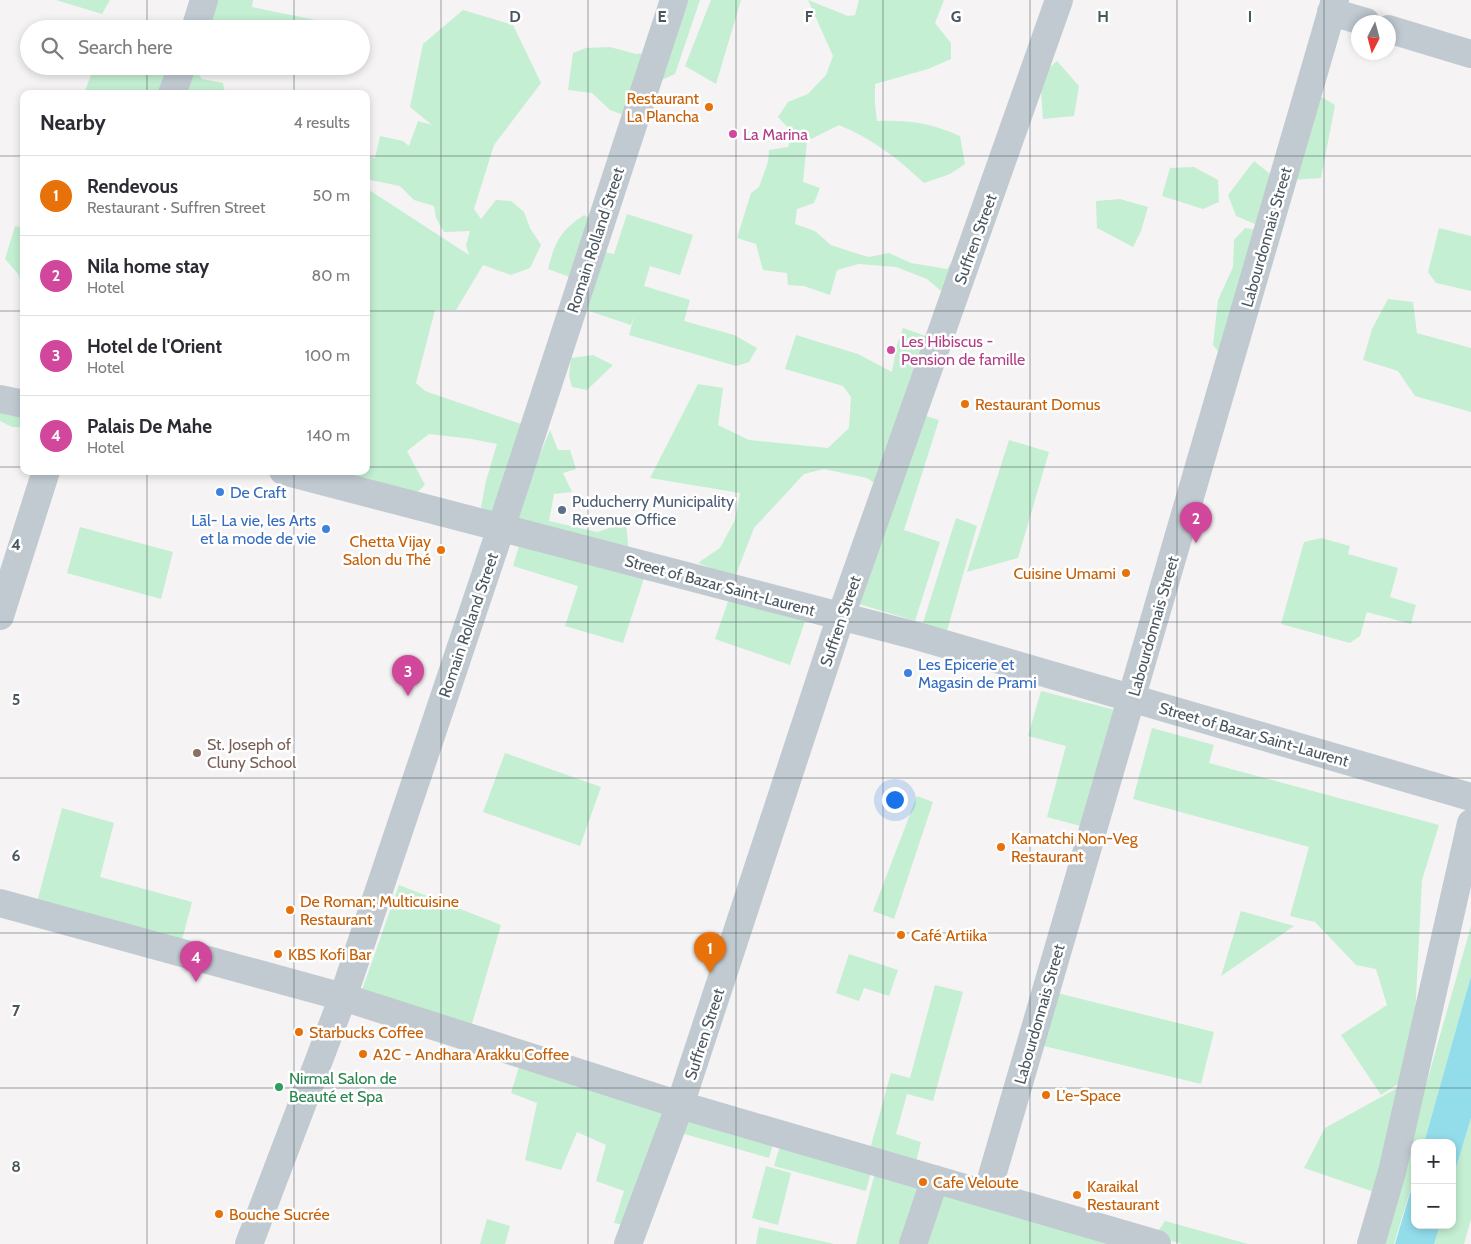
<!DOCTYPE html>
<html lang="en">
<head>
<meta charset="utf-8">
<style>
  body { margin:0; font-family:Cabin,sans-serif; background:#f2f2f3; color:#2b2b33 }
  .controls { position:absolute; right:15px; bottom:15px; display:grid; overflow:hidden; border-radius:10px; box-shadow:0 2px 8px #0003 }
  .controls button { width:45px; height:45px; display:grid; place-items:center; padding:0; border:0; border-bottom:1px solid #e1e1e2; background:#fff; color:#2b2b33; font:25px sans-serif }
  .compass { position:absolute; left:1351px; top:15px; width:45px; height:45px; border-radius:50%; background:#fff; box-shadow:0 2px 8px #0003; rotate:186deg }
  .you { position:absolute; left:894px; top:799px; width:18px; height:18px; margin:-12px; border:4px solid #fff; border-radius:50%; background:#1a73e8; box-shadow:0 0 0 8px #1a73e833 }
  .badge { display:grid; place-items:center; width:32px; height:32px; border-radius:50%; background:#0b8043; color:#fff; font-size:16px; font-weight:700 }
  .pin { position:absolute; translate:-50% -41px; filter:drop-shadow(0 1px 2px #0008) }
  .pin::after { content:''; position:absolute; top:26px; width:18px; height:15px; background:inherit; clip-path:polygon(0 0,100% 0,50% 100%) }
  .list { margin:0; padding:0; list-style:none }
  h2 { display:flex; justify-content:space-between; align-items:center; height:65px; margin:0; padding:0 20px; font-size:21px }
  h2 small { font-size:16px; font-weight:400; color:#7c7c81 }
  .list li { display:grid; grid-template-columns:32px 1fr auto; gap:15px; align-items:center; box-sizing:border-box; height:80px; padding:0 20px; border-top:1px solid #e1e1e2 }
  .list b { display:block; font-size:19px; white-space:nowrap }
  .list p { margin:0; font-size:16px; white-space:nowrap; color:#7c7c81 }
  .list em { font-size:16px; font-style:normal; color:#7c7c81 }
  .icon { flex:none; width:28px; height:28px; fill:none; stroke:currentColor; stroke-width:2; stroke-linecap:round; stroke-linejoin:round }
  .map { position:relative; flex:none; width:1471px; height:1244px; overflow:hidden }
  .search { position:absolute; background:#fff; box-shadow:0 2px 8px #0003; left:20px; top:20px; width:350px; height:55px; display:flex; align-items:center; gap:12px; box-sizing:border-box; padding:0 18px; border-radius:28px; color:#7c7c81; font-size:19px }
  .panel { position:absolute; background:#fff; box-shadow:0 2px 8px #0003; left:20px; top:90px; width:350px; height:385px; border-radius:10px }
  .map>svg:first-child { display:block }
  .green { fill:#c4efd2 }
  .water { fill:#93ddea }
  .lines { fill:none; stroke-linecap:round; stroke-linejoin:round }
  .minor { stroke:#c1cad1; stroke-width:28 }
  .grid { fill:none; stroke:#4b5760; stroke-width:1; stroke-opacity:0.55 }
  .food-dot { fill:#e8710a; stroke:#fff; stroke-width:2 }
  .hotel-dot { fill:#d1479c; stroke:#fff; stroke-width:2 }
  .shop-dot { fill:#3f7fe0; stroke:#fff; stroke-width:2 }
  .service-dot { fill:#5c6f8a; stroke:#fff; stroke-width:2 }
  .education-dot { fill:#8d6e63; stroke:#fff; stroke-width:2 }
  .leisure-dot { fill:#2e9e5b; stroke:#fff; stroke-width:2 }
  .labels { text-anchor:middle; stroke-width:5; stroke-linejoin:round; paint-order:stroke }
  .food-label { font-size:16px; fill:#c56008; stroke:#fff; text-anchor:start }
  .hotel-label { font-size:16px; fill:#b23c85; stroke:#fff; text-anchor:start }
  .street-label { font-size:16px; fill:#4b5760; stroke:#fff }
  .shop-label { font-size:16px; fill:#366cbe; stroke:#fff; text-anchor:start }
  .service-label { font-size:16px; fill:#4e5e75; stroke:#fff; text-anchor:start }
  .education-label { font-size:16px; fill:#785e54; stroke:#fff; text-anchor:start }
  .leisure-label { font-size:16px; fill:#27864d; stroke:#fff; text-anchor:start }
  .grid-label { font-size:16px; text-anchor:middle; font-weight:bold; fill:#4b5760; stroke:#fff; stroke-width:5; stroke-linejoin:round; paint-order:stroke }
</style>
</head>
<body>
<div class="map">
<svg width="1471" height="1244" viewBox="0 0 1471 1244">
  <rect width="100%" height="100%" fill="#f5f3f3"/>
  <path class="green" d="M 56,0 L 110,0 L 102,14 Z
    M 206,0 L 253,0 L 252,7 L 340,25 L 339,29 L 195,29 Z
    M 674,0 L 700,0 L 675,74 L 657,82 L 635,119 L 610,110 L 592,93 L 568,90 L 573,53 L 586,48 L 610,47 L 636,54 L 656,52 Z
    M 711,0 L 741,0 L 716,84 L 685,66 Z
    M 808,0 L 848,16 L 855,15 L 859,0 L 944,0 L 935,23 L 951,43 L 951,59 L 928,69 L 875,84 L 875,104 L 877,121 C 910,120 930,123 960,136 L 965,164 L 950,174 L 924,183 C 897,158 873,139 839,125 L 807,141 L 803,182 L 820,188 L 814,203 L 797,209 L 795,224 L 815,231 L 831,245 L 855,253 L 869,257 L 889,253 L 911,263 L 947,269 L 956,256 L 953,301 L 927,279 L 896,267 L 859,264 L 837,270 L 830,295 L 804,286 L 788,285 L 787,273 L 763,270 L 756,244 L 737,238 L 751,193 L 759,187 L 768,162 L 769,150 L 788,147 L 793,133 L 778,117 L 788,102 L 808,94 L 826,75 L 833,56 Z
    M 463,10 L 513,25 L 541,83 L 494,145 L 474,209 L 481,219 L 496,200 L 511,201 L 524,212 L 530,228 L 541,245 L 530,268 L 511,275 L 483,265 L 456,310 L 435,310 L 416,383 L 425,391 L 524,425 L 493,519 L 481,507 L 486,481 L 497,444 L 472,439 L 429,434 L 407,451 L 425,485 L 410,499 L 297,471 L 366,471 L 366,188 L 469,255 L 466,245 L 470,231 L 444,232 L 436,218 L 434,206 L 414,200 L 400,186 L 366,179 L 366,156 L 375,158 L 380,136 L 403,141 L 409,146 L 418,121 L 432,125 L 410,107 L 423,44 Z
    M 1057,61 L 1079,86 L 1074,116 L 1043,119 L 1040,76 Z
    M 94,66 L 150,66 L 168,72 L 169,94 L 84,94 Z
    M 193,66 L 202,79 L 223,83 L 225,94 L 172,94 Z
    M 1313,92 L 1335,105 L 1321,178 L 1291,180 Z
    M 1254,161 L 1275,178 L 1262,227 L 1236,216 L 1228,195 Z
    M 1194,167 L 1218,180 L 1219,202 L 1203,209 L 1162,196 L 1170,168 Z
    M 1120,199 L 1148,207 L 1141,231 L 1133,247 L 1097,228 L 1096,201 Z
    M 627,214 L 693,235 L 680,275 L 650,266 L 644,286 L 690,300 L 684,321 L 734,335 L 757,348 L 749,362 L 736,366 L 629,335 L 635,313 L 631,325 L 586,310 L 605,252 L 614,254 Z
    M 584,215 L 596,222 L 575,279 L 548,269 C 555,242 560,231 584,215 Z
    M 15,226 L 24,228 L 24,284 L 21,283 L 18,274 L 5,259 Z
    M 1245,228 L 1263,231 L 1226,361 L 1213,345 L 1218,300 L 1233,267 L 1234,240 Z
    M 1439,228 L 1471,236 L 1471,291 L 1436,283 L 1428,272 Z
    M 1388,299 L 1413,302 L 1417,333 L 1471,348 L 1471,412 L 1415,396 L 1398,371 L 1363,360 L 1372,329 Z
    M 903,328 L 931,338 L 877,485 L 867,478 L 824,469 L 804,474 L 754,528 L 735,577 L 698,563 L 720,548 L 735,520 L 740,493 L 650,478 L 698,384 L 723,388 L 718,425 L 749,440 L 828,448 L 849,428 L 851,397 L 843,386 L 785,369 L 796,335 L 858,354 L 892,372 L 897,345 Z
    M 593,355 L 613,365 L 587,390 L 572,387 L 569,376 L 571,358 Z
    M 0,399 L 24,404 L 24,427 L 12,427 L 0,421 Z
    M 919,414 L 939,420 L 904,530 L 940,542 L 915,621 L 859,604 Z
    M 550,430 L 558,450 L 570,450 L 576,469 L 563,473 L 572,492 L 554,494 L 549,521 L 597,532 L 626,523 L 629,553 L 511,526 Z
    M 1009,440 L 1049,452 L 1018,558 L 967,572 Z
    M 956,518 L 977,526 L 946,634 L 922,626 Z
    M 80,527 L 173,552 L 161,599 L 67,573 Z
    M 1321,538 L 1350,546 L 1348,554 L 1398,568 L 1390,597 L 1416,605 L 1411,624 L 1367,612 L 1360,636 L 1350,643 L 1281,624 L 1304,542 Z
    M 521,539 L 644,578 L 623,643 L 565,626 L 578,586 L 513,566 Z
    M 731,593 L 806,618 L 790,665 L 715,639 Z
    M 1041,691 L 1115,710 L 1084,827 L 1047,817 L 1066,746 L 1028,736 Z
    M 1152,728 L 1214,745 L 1209,763 L 1439,825 L 1422,880 L 1412,1075 L 1381,1095 L 1341,1035 L 1387,1005 L 1376,969 L 1356,965 L 1315,922 L 1290,916 L 1309,847 L 1133,799 Z
    M 505,753 L 601,787 L 580,846 L 483,812 Z
    M 917,796 L 933,802 L 894,919 L 873,911 Z
    M 62,808 L 114,823 L 100,877 L 192,902 L 182,940 L 37,902 Z
    M 399,885 L 501,925 L 471,1027 L 361,993 Z
    M 1241,911 L 1294,926 L 1221,976 Z
    M 1471,926 L 1471,976 L 1424,1143 L 1415,1143 L 1415,1174 L 1394,1244 L 1381,1244 Z
    M 849,954 L 898,970 L 889,996 L 864,988 L 859,1001 L 836,993 Z
    M 935,985 L 963,992 L 933,1101 L 907,1094 L 896,1134 L 921,1142 L 916,1162 L 870,1149 L 891,1073 L 910,1078 Z
    M 1049,991 L 1214,1032 L 1201,1084 L 1036,1044 Z
    M 519,1067 L 667,1111 L 624,1225 L 614,1223 L 624,1191 L 596,1181 L 606,1145 L 577,1132 L 561,1170 L 525,1160 L 537,1103 L 511,1093 Z
    M 1410,1081 L 1377,1193 L 1304,1168 L 1325,1128 Z
    M 681,1113 L 774,1141 L 769,1158 L 674,1131 Z
    M 1471,1118 L 1471,1219 L 1464,1244 L 1434,1244 L 1440,1225 L 1452,1225 L 1452,1181 Z
    M 781,1142 L 872,1168 L 866,1191 L 774,1166 Z
    M 766,1166 L 791,1173 L 778,1225 L 752,1218 Z
    M 876,1169 L 927,1185 L 908,1244 L 856,1244 Z
    M 945,1193 L 1119,1244 L 926,1244 Z
    M 487,1219 L 510,1226 L 505,1244 L 480,1244 Z
    M 1165,1221 L 1248,1244 L 1182,1244 L 1155,1236 Z
    M 759,1227 L 834,1244 L 756,1244 Z"/>
  <path class="water" d="M 1471,976 L 1471,1118 L 1452,1181 L 1452,1143 L 1424,1143 Z
    M 1415,1176 L 1415,1225 L 1440,1225 L 1434,1244 L 1395,1244 Z"/>
  <g class="lines">
    <path class="minor" d="M 1331,12 L 1366,22
      M 195,29 L 204,0
      M 1388,29 L 1471,54
      M 172,94 L 182,66
      M 0,399 L 24,404
      M 283,471 L 917,636 L 1471,797
      M 0,616 L 46,471
      M 0,903 L 343,997 L 680,1105 L 1157,1244
      M 987,1193 L 1335,0
      M 249,1244 L 343,997 L 501,528 L 674,0
      M 628,1244 L 680,1105 L 841,616 L 1059,0
      M 913,1244 L 935,1179
      M 1371,1244 L 1392,1172 L 1471,823"/>
  </g>
  <path class="grid" d="M 147,0 L 147,29M 294,0 L 294,29M 441,0 L 441,1244M 588,0 L 588,1244M 736,0 L 736,1244M 883,0 L 883,1244M 1030,0 L 1030,1244M 1177,0 L 1177,1244M 1324,0 L 1324,1244M 147,66 L 147,94M 294,66 L 294,94M 0,156 L 24,156M 366,156 L 1471,156M 0,311 L 24,311M 366,311 L 1471,311M 0,467 L 24,467M 366,467 L 1471,467M 147,471 L 147,1244M 294,471 L 294,1244M 0,622 L 1471,622M 0,778 L 1471,778M 0,933 L 1471,933M 0,1088 L 1471,1088"/>
  <g class="food-dot">
    <circle cx="709" cy="107" r="5"/>
    <circle cx="965" cy="404" r="5"/>
    <circle cx="441" cy="550" r="5"/>
    <circle cx="1126" cy="573" r="5"/>
    <circle cx="1001" cy="847" r="5"/>
    <circle cx="290" cy="910" r="5"/>
    <circle cx="901" cy="935" r="5"/>
    <circle cx="278" cy="954" r="5"/>
    <circle cx="299" cy="1032" r="5"/>
    <circle cx="363" cy="1054" r="5"/>
    <circle cx="1046" cy="1095" r="5"/>
    <circle cx="923" cy="1182" r="5"/>
    <circle cx="1077" cy="1195" r="5"/>
    <circle cx="219" cy="1214" r="5"/>
  </g>
  <g class="hotel-dot">
    <circle cx="733" cy="134" r="5"/>
    <circle cx="891" cy="350" r="5"/>
  </g>
  <g class="shop-dot">
    <circle cx="220" cy="492" r="5"/>
    <circle cx="326" cy="529" r="5"/>
    <circle cx="908" cy="673" r="5"/>
  </g>
  <circle class="service-dot" cx="562" cy="510" r="5"/>
  <circle class="education-dot" cx="197" cy="753" r="5"/>
  <circle class="leisure-dot" cx="279" cy="1087" r="5"/>
  <g class="labels">
    <g class="food-label">
      <text x="699" y="104" text-anchor="end">Restaurant<tspan x="699" dy="18">La Plancha</tspan></text>
      <text x="975" y="410">Restaurant Domus</text>
      <text x="431" y="547" text-anchor="end">Chetta Vijay<tspan x="431" dy="18">Salon du Thé</tspan></text>
      <text x="1116" y="579" text-anchor="end">Cuisine Umami</text>
      <text x="1011" y="844">Kamatchi Non-Veg<tspan x="1011" dy="18">Restaurant</tspan></text>
      <text x="300" y="907">De Roman; Multicuisine<tspan x="300" dy="18">Restaurant</tspan></text>
      <text x="911" y="941">Café Artiika</text>
      <text x="288" y="960">KBS Kofi Bar</text>
      <text x="309" y="1038">Starbucks Coffee</text>
      <text x="373" y="1060">A2C - Andhara Arakku Coffee</text>
      <text x="1056" y="1101">L'e-Space</text>
      <text x="933" y="1188">Cafe Veloute</text>
      <text x="1087" y="1192">Karaikal<tspan x="1087" dy="18">Restaurant</tspan></text>
      <text x="229" y="1220">Bouche Sucrée</text>
    </g>
    <g class="hotel-label">
      <text x="743" y="140">La Marina</text>
      <text x="901" y="347">Les Hibiscus -<tspan x="901" dy="18">Pension de famille</tspan></text>
    </g>
    <g class="street-label">
      <text transform="translate(1266 237) rotate(-74)" y="6">Labourdonnais Street</text>
      <text transform="translate(975 239) rotate(-70)" y="6">Suffren Street</text>
      <text transform="translate(595 240) rotate(-72)" y="6">Romain Rolland Street</text>
      <text transform="translate(720 585) rotate(15)" y="6">Street of Bazar Saint-Laurent</text>
      <text transform="translate(840 621) rotate(-71)" y="6">Suffren Street</text>
      <text transform="translate(468 625) rotate(-71)" y="6">Romain Rolland Street</text>
      <text transform="translate(1153 626) rotate(-74)" y="6">Labourdonnais Street</text>
      <text transform="translate(1254 734) rotate(16)" y="6">Street of Bazar Saint-Laurent</text>
      <text transform="translate(1039 1014) rotate(-74)" y="6">Labourdonnais Street</text>
      <text transform="translate(704 1034) rotate(-72)" y="6">Suffren Street</text>
    </g>
    <g class="shop-label">
      <text x="230" y="498">De Craft</text>
      <text x="316" y="526" text-anchor="end">Lāl- La vie, les Arts<tspan x="316" dy="18">et la mode de vie</tspan></text>
      <text x="918" y="670">Les Epicerie et<tspan x="918" dy="18">Magasin de Prami</tspan></text>
    </g>
    <g class="service-label">
      <text x="572" y="507">Puducherry Municipality<tspan x="572" dy="18">Revenue Office</tspan></text>
    </g>
    <g class="education-label">
      <text x="207" y="750">St. Joseph of<tspan x="207" dy="18">Cluny School</tspan></text>
    </g>
    <g class="leisure-label">
      <text x="289" y="1084">Nirmal Salon de<tspan x="289" dy="18">Beauté et Spa</tspan></text>
    </g>
  </g>
  <g class="grid-label">
    <text x="515" y="22">D</text>
    <text x="662" y="22">E</text>
    <text x="809" y="22">F</text>
    <text x="956" y="22">G</text>
    <text x="1103" y="22">H</text>
    <text x="1250" y="22">I</text>
    <text x="16" y="550">4</text>
    <text x="16" y="705">5</text>
    <text x="16" y="861">6</text>
    <text x="16" y="1016">7</text>
    <text x="16" y="1172">8</text>
  </g>
</svg>
<div class="controls">
<button>+</button>
<button>−</button>
</div>
<svg class="compass" viewBox="-18 -18 36 36"><path d="M0-13l5 13h-10z" fill="#e53935"/><path d="M0 13l5-13h-10z" fill="#7c7c81"/></svg>
<div class="you"></div>
<div class="pin badge" style="left:710px;top:973px;background:#e8710a">1</div>
<div class="pin badge" style="left:1196px;top:543px;background:#d1479c">2</div>
<div class="pin badge" style="left:408px;top:696px;background:#d1479c">3</div>
<div class="pin badge" style="left:196px;top:982px;background:#d1479c">4</div>
<div class="search"><svg class="icon" aria-label="search" viewBox="0 0 24 24"><circle cx="10" cy="10" r="6"/><path d="M15 15l6 6"/></svg>Search here</div>
<section class="panel">
<h2>Nearby<small>4 results</small></h2>
<ul class="list">
<li><span class="badge" style="background:#e8710a">1</span><div><b>Rendevous</b><p>Restaurant · Suffren Street</p></div><em>50 m</em></li>
<li><span class="badge" style="background:#d1479c">2</span><div><b>Nila home stay</b><p>Hotel</p></div><em>80 m</em></li>
<li><span class="badge" style="background:#d1479c">3</span><div><b>Hotel de l'Orient</b><p>Hotel</p></div><em>100 m</em></li>
<li><span class="badge" style="background:#d1479c">4</span><div><b>Palais De Mahe</b><p>Hotel</p></div><em>140 m</em></li>
</ul>
</section>
</div>
</body>
</html>
